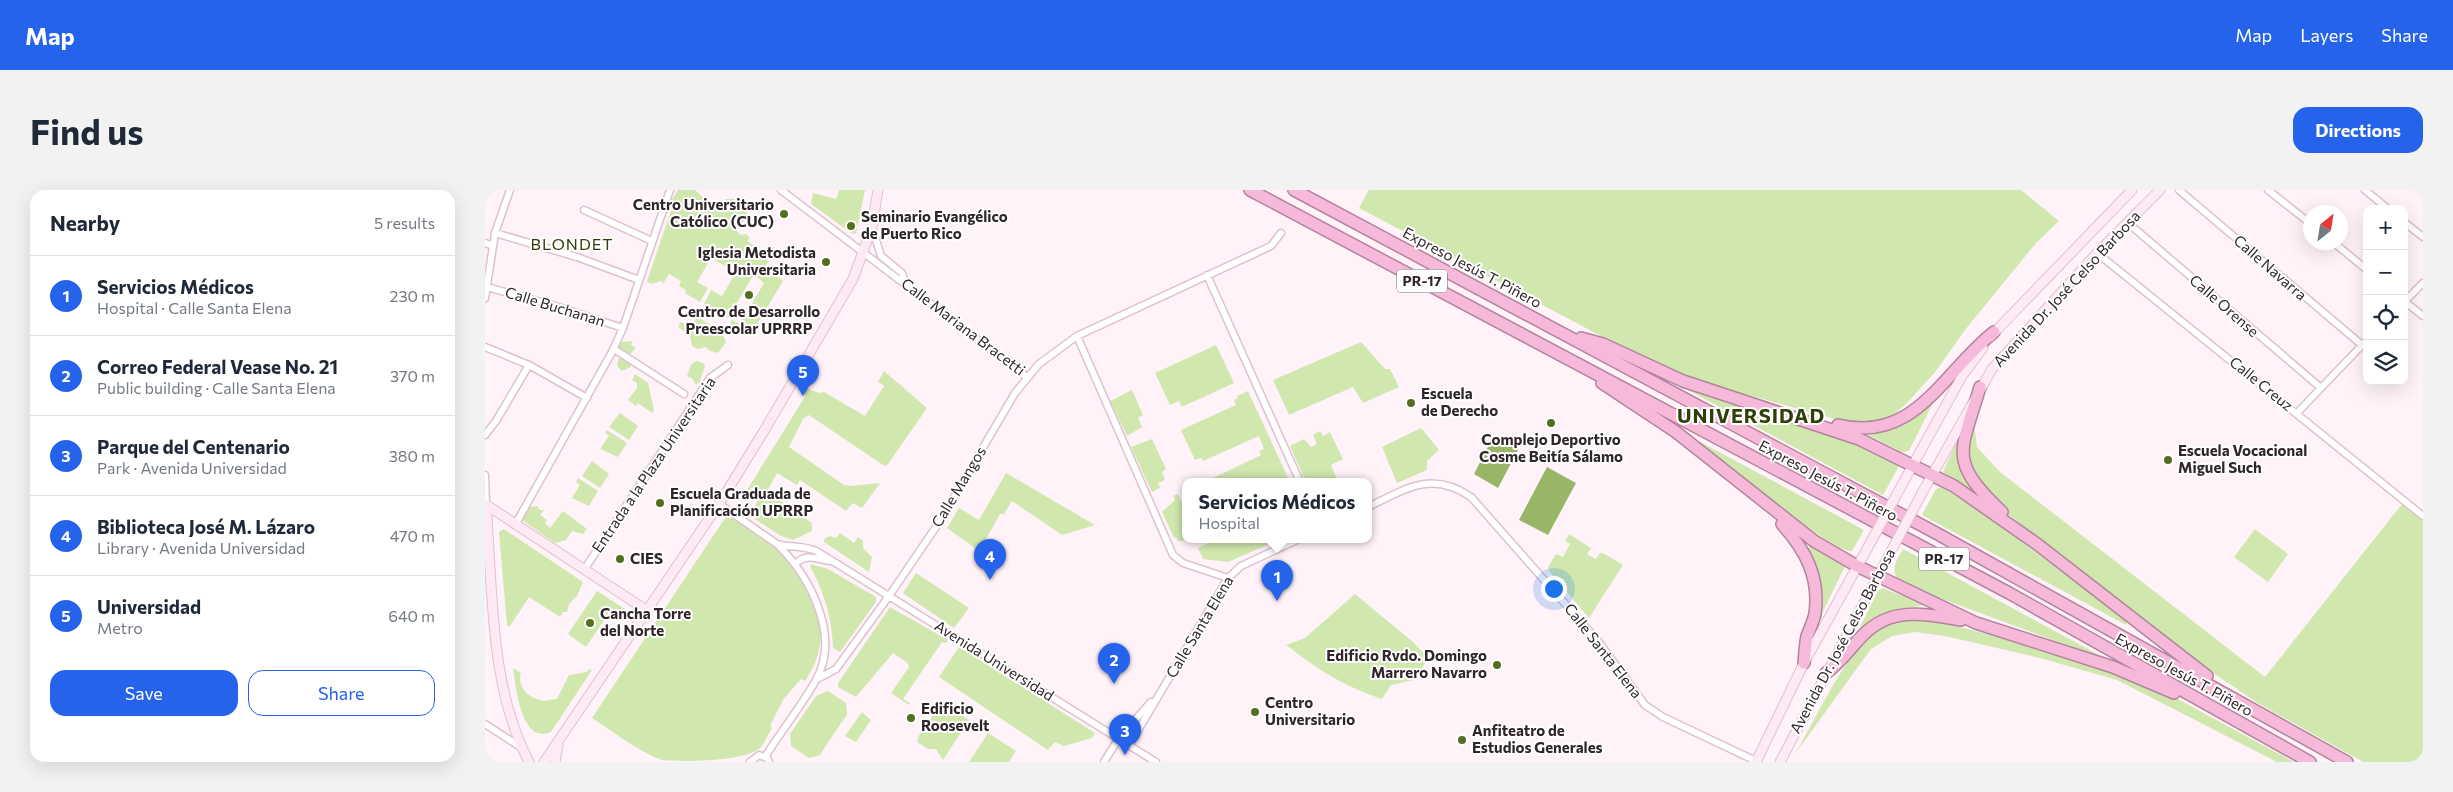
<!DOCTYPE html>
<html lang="en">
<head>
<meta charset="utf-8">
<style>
  body { margin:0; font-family:Commissioner,sans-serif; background:#f2f2f3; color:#1f2937 }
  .controls { position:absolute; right:15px; top:15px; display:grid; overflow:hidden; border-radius:10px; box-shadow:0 5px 20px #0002 }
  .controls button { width:45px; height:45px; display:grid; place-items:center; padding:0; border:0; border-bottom:1px solid #e0e1e3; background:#fff; color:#1f2937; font:25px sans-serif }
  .compass { position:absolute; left:1818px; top:15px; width:45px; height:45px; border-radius:50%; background:#fff; box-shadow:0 5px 20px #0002; rotate:30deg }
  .you { position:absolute; left:1068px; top:398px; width:18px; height:18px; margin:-12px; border:4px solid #fff; border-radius:50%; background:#1a73e8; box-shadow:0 0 0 8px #1a73e833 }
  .badge { display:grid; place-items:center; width:32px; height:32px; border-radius:50%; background:#2563eb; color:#fff; font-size:16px; font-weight:700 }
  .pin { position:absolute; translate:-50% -41px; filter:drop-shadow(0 1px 2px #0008) }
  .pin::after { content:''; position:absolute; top:26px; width:18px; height:15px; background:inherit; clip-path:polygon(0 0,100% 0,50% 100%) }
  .popup { position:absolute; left:697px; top:288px; width:190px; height:65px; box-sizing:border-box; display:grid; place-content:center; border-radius:10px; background:#fff; filter:drop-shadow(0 1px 4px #0005); font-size:16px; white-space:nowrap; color:#747a83 }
  .popup b { font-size:19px; color:#1f2937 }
  .popup::after { content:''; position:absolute; left:50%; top:100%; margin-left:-10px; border:10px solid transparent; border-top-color:#fff }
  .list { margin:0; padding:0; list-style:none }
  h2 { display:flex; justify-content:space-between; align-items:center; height:65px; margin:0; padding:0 20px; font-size:21px }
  h2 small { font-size:16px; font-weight:400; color:#747a83 }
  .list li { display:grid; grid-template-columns:32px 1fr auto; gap:15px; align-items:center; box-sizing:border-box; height:80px; padding:0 20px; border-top:1px solid #e0e1e3 }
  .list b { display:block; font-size:19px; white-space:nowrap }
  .list p { margin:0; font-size:16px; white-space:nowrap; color:#747a83 }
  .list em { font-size:16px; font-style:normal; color:#747a83 }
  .actions { display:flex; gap:10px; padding:15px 20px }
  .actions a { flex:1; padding:11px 0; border:1px solid #2563eb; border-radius:15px; text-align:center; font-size:18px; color:#2563eb }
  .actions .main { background:#2563eb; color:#fff }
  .icon { flex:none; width:28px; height:28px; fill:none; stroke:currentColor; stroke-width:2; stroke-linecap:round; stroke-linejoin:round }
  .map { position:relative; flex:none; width:1938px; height:572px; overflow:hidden; border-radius:15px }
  header { display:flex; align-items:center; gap:30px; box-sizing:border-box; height:70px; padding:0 25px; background:#2563eb; color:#fff }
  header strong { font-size:24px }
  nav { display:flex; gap:28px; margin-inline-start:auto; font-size:18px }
  .intro { display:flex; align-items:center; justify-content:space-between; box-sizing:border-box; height:120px; padding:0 30px }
  h1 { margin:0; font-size:35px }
  .button { padding:12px 22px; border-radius:15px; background:#2563eb; color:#fff; font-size:18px; font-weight:700 }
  main { display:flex; gap:30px; padding:0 30px }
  aside { flex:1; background:#fff; border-radius:15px; box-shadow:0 5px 20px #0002 }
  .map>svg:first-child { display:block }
  .green { fill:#d0e8ae }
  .water { fill:#98b666 }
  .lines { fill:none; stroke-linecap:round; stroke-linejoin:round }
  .street-casing { stroke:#e0c0d0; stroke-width:9 }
  .secondary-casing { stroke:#e0c0d0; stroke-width:11 }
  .highway-casing { stroke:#b2859d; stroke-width:14 }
  .street { stroke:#fff; stroke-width:6 }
  .secondary { stroke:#fdeaf4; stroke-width:9 }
  .highway { stroke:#f7b9da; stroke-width:11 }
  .secondary-bridge-casing { stroke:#e0c0d0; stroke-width:11; stroke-linecap:butt }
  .secondary-bridge { stroke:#fdeaf4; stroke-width:9 }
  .poi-dot { fill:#546e21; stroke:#fff; stroke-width:2 }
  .labels { text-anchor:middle; stroke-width:4; stroke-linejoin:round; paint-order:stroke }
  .shield { fill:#fff; stroke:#6f666b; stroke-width:1 }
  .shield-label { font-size:14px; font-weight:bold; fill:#31252b }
  .poi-label { font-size:15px; font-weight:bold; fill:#31252b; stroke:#fff; text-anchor:start }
  .street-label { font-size:15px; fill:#31252b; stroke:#fff }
  .neighbourhood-label { font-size:16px; letter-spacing:1px; fill:#2e3f08; stroke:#fff }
  .district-label { font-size:20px; font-weight:bold; letter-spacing:1px; fill:#2e3f08; stroke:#fff }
</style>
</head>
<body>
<header>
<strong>Map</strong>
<nav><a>Map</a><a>Layers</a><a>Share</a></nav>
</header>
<div class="intro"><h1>Find us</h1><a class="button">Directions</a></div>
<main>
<aside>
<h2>Nearby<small>5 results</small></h2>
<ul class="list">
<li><span class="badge">1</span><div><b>Servicios Médicos</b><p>Hospital · Calle Santa Elena</p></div><em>230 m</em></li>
<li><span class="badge">2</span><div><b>Correo Federal Vease No. 21</b><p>Public building · Calle Santa Elena</p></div><em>370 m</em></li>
<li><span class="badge">3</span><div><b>Parque del Centenario</b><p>Park · Avenida Universidad</p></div><em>380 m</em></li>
<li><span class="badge">4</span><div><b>Biblioteca José M. Lázaro</b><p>Library · Avenida Universidad</p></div><em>470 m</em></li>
<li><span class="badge">5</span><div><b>Universidad</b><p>Metro</p></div><em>640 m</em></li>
</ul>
<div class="actions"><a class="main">Save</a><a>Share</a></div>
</aside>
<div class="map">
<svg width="1938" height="572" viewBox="0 0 1938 572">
  <rect width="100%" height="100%" fill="#fff2f8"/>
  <path class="green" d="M 193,0 L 210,0 L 229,18 L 241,9 L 255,9 L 262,15 L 262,28 L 255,36 L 243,33 L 256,45 L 261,44 L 265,48 L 262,51 L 272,57 L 274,63 L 283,72 L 281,75 L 298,91 L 265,146 L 259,139 L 245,134 L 247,130 L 255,134 L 279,93 L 269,84 L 243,128 L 219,114 L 226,100 L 237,106 L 251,82 L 226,68 L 212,92 L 223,98 L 215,112 L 200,103 L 201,100 L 194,96 L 196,91 L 184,84 L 178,94 L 177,91 L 165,94 L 162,91 L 186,21 L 186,11 Z
    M 354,0 L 380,0 L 371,44 L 366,43 L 326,14 L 328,3 L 351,9 Z
    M 884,0 L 1536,0 L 1574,31 L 1551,53 L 1480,140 L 1451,181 L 1422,213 L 1401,231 L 1357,231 L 1188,184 L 874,18 Z
    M 212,127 L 236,141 L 241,152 L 233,163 L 225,161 L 221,157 L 213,159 L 207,156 L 205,145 L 193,137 L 196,132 L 211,141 L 218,142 L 215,136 L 209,132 Z
    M 146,151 L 148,151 L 146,155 L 151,158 L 144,165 L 146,177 L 137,181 L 132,176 L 134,167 L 132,165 L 135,152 Z
    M 876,152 L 900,179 L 905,179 L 914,197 L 878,213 L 868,197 L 804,225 L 788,190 Z
    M 731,155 L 749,193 L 697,217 L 694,211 L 685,215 L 670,183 Z
    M 211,171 L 218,173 L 220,176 L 215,191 L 211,195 L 207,188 L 202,186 L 206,175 Z
    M 399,181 L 442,218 L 403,274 L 400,276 L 392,271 L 324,225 L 318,229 L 304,257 L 359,295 L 365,296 L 395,293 L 377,318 L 368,313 L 361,321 L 315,290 L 312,295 L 292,283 L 282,301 L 327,333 L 327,341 L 308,350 L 296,346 L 270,329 L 270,323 L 267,320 L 275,308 L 270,303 L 272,300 L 268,297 L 259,305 L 321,205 L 315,202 L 319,197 L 334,203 L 339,202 L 380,226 L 399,196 L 393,192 Z
    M 150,184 L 163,193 L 169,220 L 167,223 L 153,213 L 151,216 L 143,210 L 152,198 L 152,193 L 147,190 Z
    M 1202,197 C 1271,224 1345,239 1411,273 L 1414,275 L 1413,278 L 1398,305 L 1201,199 Z
    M 647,200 L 658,225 L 653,228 L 657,237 L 642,246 L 625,211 Z
    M 763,201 L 805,292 L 720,292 L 776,265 L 774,261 L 779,259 L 774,246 L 718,271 L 716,268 L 710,270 L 696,240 L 751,215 L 749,210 L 753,208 L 752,206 Z
    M 1453,203 L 1424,261 L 1417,262 L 1379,243 C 1386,239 1394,242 1402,240 C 1423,234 1438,218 1453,203 Z
    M 135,223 L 153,236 L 144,250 L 124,237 Z
    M 1489,234 L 1492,257 L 1515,282 L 1780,487 L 1917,314 L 1938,331 L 1938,572 L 1878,572 L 1771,512 L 1678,449 L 1518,320 L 1484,279 L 1483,242 Z
    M 936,238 L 954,260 L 942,271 L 942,280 L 912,293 L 897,257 Z
    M 122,240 L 142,253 L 133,267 L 115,259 L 124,246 L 120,243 Z
    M 835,241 L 838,246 L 845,242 L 858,269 L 846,275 L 853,292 L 821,292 L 805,256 L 819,249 L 826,257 L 832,254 L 828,245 Z
    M 1208,248 L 1379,340 L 1367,361 C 1355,367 1239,275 1221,261 L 1207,249 Z
    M 667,249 L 681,279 L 677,282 L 680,290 L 673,293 L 675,298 L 667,302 L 646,257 Z
    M 1472,251 L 1488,299 L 1486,300 L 1458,282 Z
    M 107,271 L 124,284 L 115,298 L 97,286 Z
    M 521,283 L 610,335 L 577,345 L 527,311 L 519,324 L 515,324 L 497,356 L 504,362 L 501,366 L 462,338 L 474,318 L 494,330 Z
    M 93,288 L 113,301 L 104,316 L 87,308 L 95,295 L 91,292 Z
    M 1457,297 L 1505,328 L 1642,431 L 1641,435 L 1437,325 L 1451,299 Z
    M 693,304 L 701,322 L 701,344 L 697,346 L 699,351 L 693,351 L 691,347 L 689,348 L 677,322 L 690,310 L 688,306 Z
    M 52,316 L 55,320 L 59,320 L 55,325 L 62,330 L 60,333 L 65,338 L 78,321 L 102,339 L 98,344 L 87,341 L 81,350 L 70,353 L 37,330 L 43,317 Z
    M 242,325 C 261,338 284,349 300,365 C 306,371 310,380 315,387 C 337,423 345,455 320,491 L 316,489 L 298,510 L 285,536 L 287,538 C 283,544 280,553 275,558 C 259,572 197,572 177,570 C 152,561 129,542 107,528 Z
    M 19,339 L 98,392 L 92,406 L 84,414 L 82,422 L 78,422 L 75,427 L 44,407 L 25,436 L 22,436 L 14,342 Z
    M 1770,339 L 1803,364 L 1783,392 L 1749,367 Z
    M 355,343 L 369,353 L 373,347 L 378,351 L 378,358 L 387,367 L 384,382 L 339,352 L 339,349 L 345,346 L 351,348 Z
    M 1084,344 L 1106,358 L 1102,364 L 1111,369 L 1115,363 L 1118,363 L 1138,375 L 1104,428 L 1064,381 L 1063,377 L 1071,364 L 1078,367 L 1085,354 L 1080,351 Z
    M 730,350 L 793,350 L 743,372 L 718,369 L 713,358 Z
    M 1326,355 L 1360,376 L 1330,438 L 1322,359 Z
    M 1418,359 L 1618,467 L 1619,469 L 1449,406 L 1413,389 C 1404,379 1413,369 1418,359 Z
    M 326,374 L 343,379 L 391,407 L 391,412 L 355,462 L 348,458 C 347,428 339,402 325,376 Z
    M 431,383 L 484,418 L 469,438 L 418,403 Z
    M 1398,398 L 1440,415 L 1412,420 L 1377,440 L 1374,439 L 1393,401 Z
    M 112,401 L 140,419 L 142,424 L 139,428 L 125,421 L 101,457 L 83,444 Z
    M 870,404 L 928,452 L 943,468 L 929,490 L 906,495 L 897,509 C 858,496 834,480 801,455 L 820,448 Z
    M 405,417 L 463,450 L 461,453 L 457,452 L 418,509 L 425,513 L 424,515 L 406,503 L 424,477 L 423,473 L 408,463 L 371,507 L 353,497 L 353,493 Z
    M 1421,431 L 1456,432 L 1558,459 L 1636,483 L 1689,507 L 1809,572 L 1792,572 L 1632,490 L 1555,468 L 1460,446 L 1430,442 L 1407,446 L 1386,459 L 1310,564 C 1331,529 1357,469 1388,443 C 1396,437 1411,434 1421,431 Z
    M 474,457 L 610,543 L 607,548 L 579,556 L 570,552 L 563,560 L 454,487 Z
    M 28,478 L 36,483 C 32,496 42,507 55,510 C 59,512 67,509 72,509 L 84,485 L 102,482 L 104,479 L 107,480 L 66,542 C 36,555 31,497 28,478 Z
    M 343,501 L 361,513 L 362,525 L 348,545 L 335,565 L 324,568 L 306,556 L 305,544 L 331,506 Z
    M 457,512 L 484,530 L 458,570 L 451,559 L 443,559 L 432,552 L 433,547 Z
    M 377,522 L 386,530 L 371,552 L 360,546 Z
    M 503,543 L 531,561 L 524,572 L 484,572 Z"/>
  <path class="water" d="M 1008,247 L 1033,260 L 1013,298 L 989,284 Z
    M 1062,277 L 1091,293 L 1063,345 L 1034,330 Z"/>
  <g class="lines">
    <g class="street-casing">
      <path id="street" d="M 296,0 L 542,187
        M 1694,0 L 1877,155
        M 1783,0 L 1826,34
        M 1880,0 L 1903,19
        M 99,20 L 167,51
        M 1919,32 L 1938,47
        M 1643,33 L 1836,198
        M 387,37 L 396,66 L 417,83 L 420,93
        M 10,43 L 92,67 L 154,90
        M 1848,52 L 1882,80
        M 0,53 L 8,56
        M 1612,63 L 1938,326
        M 722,85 L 815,292
        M 2,97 L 67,115 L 138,138
        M 0,108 L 10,43 L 25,0
        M 1919,111 L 1938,126
        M 1919,112 L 1938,93
        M 592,146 L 688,365 L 698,373 L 743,388
        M 0,157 L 44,175 L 102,208
        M 129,159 L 199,204
        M 1812,223 L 1882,150
        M 0,245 L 11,231 L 44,175
        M 0,285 L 1,315
        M 234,314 L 292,354 C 306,358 320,355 333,362 L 671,572
        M 883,317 C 921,299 946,280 986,307 L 1113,451 L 1160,515 L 1178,527 L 1273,572
        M 30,335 L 127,162 L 138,138 L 185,0
        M 311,373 C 323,363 331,369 345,371
        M 99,380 L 225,188 L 243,175
        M 332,489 L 351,479 L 404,406 L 455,331 L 530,203 L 554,174 L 592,146 L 786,56 L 796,43
        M 0,534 L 37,558
        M 645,554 L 743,388 L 756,376 L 812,350
        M 280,567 C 296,541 316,517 331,490 C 356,445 325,387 293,355
        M 265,572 L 274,565 L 282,568 L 284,572
        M 619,572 L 634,548 L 666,512"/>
    </g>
    <g class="secondary-casing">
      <path id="secondary" d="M 1505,147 L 1647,0
        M 1418,293 L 1477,186 L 1498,158
        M 1437,303 L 1507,179 L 1612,63 L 1675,0
        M 0,314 L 161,420
        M 1,315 C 8,399 4,496 44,572
        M 59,572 L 234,314 L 279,241 L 368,89 L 387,37 L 393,0
        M 70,572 L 73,555
        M 1271,572 L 1319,473 L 1382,359
        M 1295,572 L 1402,369"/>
    </g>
    <g class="highway-casing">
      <path id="highway" d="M 765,0 L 1524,403 L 1825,572
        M 809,0 L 1451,343 L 1862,572
        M 1096,148 L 1118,154 L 1198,191 L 1374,249 L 1469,296 L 1552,354 L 1722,486
        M 1117,193 L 1191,242 L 1329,351 L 1372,376 L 1491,433 L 1628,477 L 1689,503
        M 1495,197 C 1476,262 1462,270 1517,322
        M 1353,235 C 1430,254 1457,183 1509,142
        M 1297,334 C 1321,361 1335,387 1330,424 C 1328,432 1325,439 1322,446 C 1320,455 1320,465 1319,473
        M 1341,483 C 1356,472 1365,458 1378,445 C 1407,416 1440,424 1476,430"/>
    </g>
    <use href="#street" class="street"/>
    <use href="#secondary" class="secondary"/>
    <use href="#highway" class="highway"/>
    <g class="secondary-bridge-casing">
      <path id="secondary-bridge" d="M 1382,359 L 1418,293
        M 1402,369 L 1437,303"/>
    </g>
    <use href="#secondary-bridge" class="secondary-bridge"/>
  </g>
  <g class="poi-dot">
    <circle cx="299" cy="24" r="5"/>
    <circle cx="366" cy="36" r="5"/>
    <circle cx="341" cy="72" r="5"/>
    <circle cx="264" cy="105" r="5"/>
    <circle cx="926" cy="213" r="5"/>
    <circle cx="1066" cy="233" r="5"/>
    <circle cx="1683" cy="270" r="5"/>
    <circle cx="175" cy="313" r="5"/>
    <circle cx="135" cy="369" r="5"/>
    <circle cx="105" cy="433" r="5"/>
    <circle cx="1012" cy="475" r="5"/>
    <circle cx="770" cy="522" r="5"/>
    <circle cx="426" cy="528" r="5"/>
    <circle cx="977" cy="550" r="5"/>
  </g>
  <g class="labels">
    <g class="shield">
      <rect x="912" y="79.5" width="50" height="23" rx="4"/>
      <rect x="1434" y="357.5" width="50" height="23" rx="4"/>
    </g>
    <g class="shield-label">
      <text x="937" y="96">PR-17</text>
      <text x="1459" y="374">PR-17</text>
    </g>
    <g class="poi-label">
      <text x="289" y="20" text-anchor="end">Centro Universitario<tspan x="289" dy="17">Católico (CUC)</tspan></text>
      <text x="376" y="32">Seminario Evangélico<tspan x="376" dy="17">de Puerto Rico</tspan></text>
      <text x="331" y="68" text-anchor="end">Iglesia Metodista<tspan x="331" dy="17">Universitaria</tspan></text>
      <text x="264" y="127" text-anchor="middle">Centro de Desarrollo<tspan x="264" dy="17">Preescolar UPRRP</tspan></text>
      <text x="936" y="209">Escuela<tspan x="936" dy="17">de Derecho</tspan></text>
      <text x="1066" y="255" text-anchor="middle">Complejo Deportivo<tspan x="1066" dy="17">Cosme Beitía Sálamo</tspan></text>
      <text x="1693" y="266">Escuela Vocacional<tspan x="1693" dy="17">Miguel Such</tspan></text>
      <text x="185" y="309">Escuela Graduada de<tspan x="185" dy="17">Planificación UPRRP</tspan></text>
      <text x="145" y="374">CIES</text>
      <text x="115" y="429">Cancha Torre<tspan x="115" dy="17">del Norte</tspan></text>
      <text x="1002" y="471" text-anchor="end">Edificio Rvdo. Domingo<tspan x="1002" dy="17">Marrero Navarro</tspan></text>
      <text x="780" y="518">Centro<tspan x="780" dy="17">Universitario</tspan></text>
      <text x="436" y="524">Edificio<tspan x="436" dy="17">Roosevelt</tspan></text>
      <text x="987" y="546">Anfiteatro de<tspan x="987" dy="17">Estudios Generales</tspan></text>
    </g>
    <g class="street-label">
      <text transform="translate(987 78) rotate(28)" y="5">Expreso Jesús T. Piñero</text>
      <text transform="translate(1785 78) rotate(41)" y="5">Calle Navarra</text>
      <text transform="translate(1582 99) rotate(-47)" y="5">Avenida Dr. José Celso Barbosa</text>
      <text transform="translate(1739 116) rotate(41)" y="5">Calle Orense</text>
      <text transform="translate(70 117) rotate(17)" y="5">Calle Buchanan</text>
      <text transform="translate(478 137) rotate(37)" y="5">Calle Mariana Bracetti</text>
      <text transform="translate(1776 194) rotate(39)" y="5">Calle Creuz</text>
      <text transform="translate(169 275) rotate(-56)" y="5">Entrada a la Plaza Universitaria</text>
      <text transform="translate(1343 291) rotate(28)" y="5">Expreso Jesús T. Piñero</text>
      <text transform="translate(474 297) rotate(-59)" y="5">Calle Mangos</text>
      <text transform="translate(715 437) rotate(-59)" y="5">Calle Santa Elena</text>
      <text transform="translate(1358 451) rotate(-62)" y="5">Avenida Dr. José Celso Barbosa</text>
      <text transform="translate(1118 461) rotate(52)" y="5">Calle Santa Elena</text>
      <text transform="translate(509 471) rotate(32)" y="5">Avenida Universidad</text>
      <text transform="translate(1699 485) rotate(29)" y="5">Expreso Jesús T. Piñero</text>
    </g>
    <g class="neighbourhood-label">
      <text x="87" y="60">BLONDET</text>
    </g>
    <g class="district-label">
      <text x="1266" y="233">UNIVERSIDAD</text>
    </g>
  </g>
</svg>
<div class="controls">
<button>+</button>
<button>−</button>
<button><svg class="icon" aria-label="locate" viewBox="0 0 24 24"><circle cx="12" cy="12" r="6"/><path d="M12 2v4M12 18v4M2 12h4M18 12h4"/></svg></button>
<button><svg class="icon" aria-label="layers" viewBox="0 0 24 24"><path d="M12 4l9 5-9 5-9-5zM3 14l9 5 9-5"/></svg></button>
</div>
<svg class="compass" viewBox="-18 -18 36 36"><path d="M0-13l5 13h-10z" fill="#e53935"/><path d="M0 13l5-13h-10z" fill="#747a83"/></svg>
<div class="you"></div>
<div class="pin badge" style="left:792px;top:411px">1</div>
<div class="popup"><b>Servicios Médicos</b>Hospital</div>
<div class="pin badge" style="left:629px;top:494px">2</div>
<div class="pin badge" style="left:640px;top:565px">3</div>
<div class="pin badge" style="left:505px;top:390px">4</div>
<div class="pin badge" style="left:318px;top:206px">5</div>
</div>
</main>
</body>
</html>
